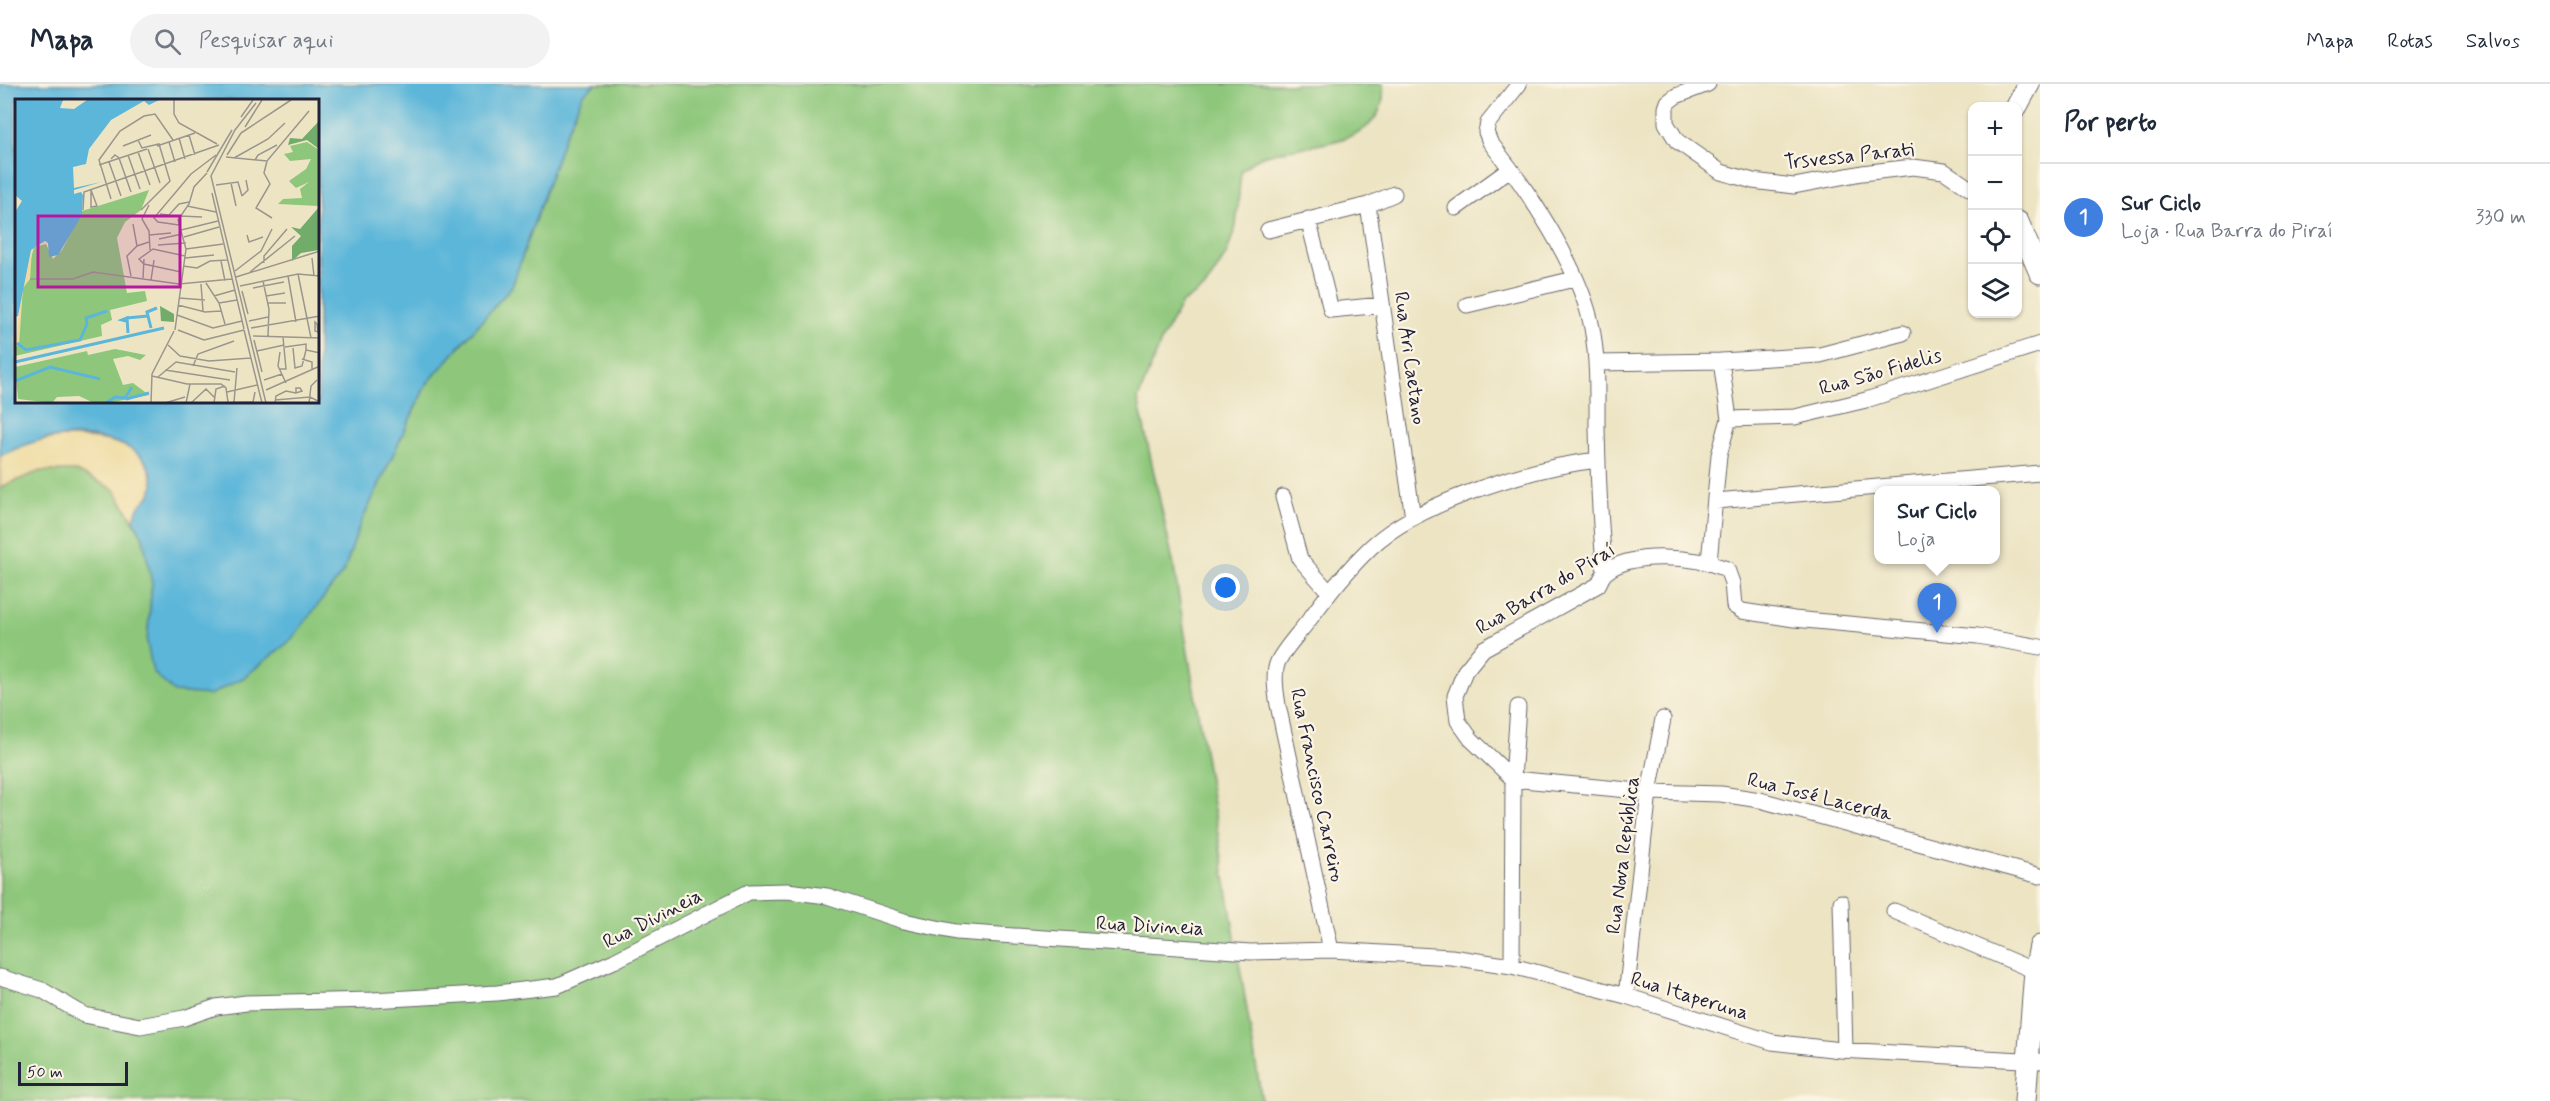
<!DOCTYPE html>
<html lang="pt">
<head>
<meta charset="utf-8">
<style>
  body { margin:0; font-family:Mynerve,sans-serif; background:#f2f2f3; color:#1f2937 }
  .controls { position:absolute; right:18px; top:18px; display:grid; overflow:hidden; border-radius:12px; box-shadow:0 2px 4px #0004 }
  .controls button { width:54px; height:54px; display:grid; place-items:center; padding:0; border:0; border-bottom:2px solid #e0e1e3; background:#fff; color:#1f2937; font:30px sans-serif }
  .scale { position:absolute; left:18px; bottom:15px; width:110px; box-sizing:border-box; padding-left:6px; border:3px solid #22223b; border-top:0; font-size:16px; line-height:21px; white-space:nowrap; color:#22223b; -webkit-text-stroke:4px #fcf5e5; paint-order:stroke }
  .you { position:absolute; left:1226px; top:504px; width:21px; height:21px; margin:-15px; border:4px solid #fff; border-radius:50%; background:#1a73e8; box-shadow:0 0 0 9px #1a73e833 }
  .badge { display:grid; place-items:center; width:39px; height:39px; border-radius:50%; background:#ea580c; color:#fff; font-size:20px; font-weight:700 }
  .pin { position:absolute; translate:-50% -50px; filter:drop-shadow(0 2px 3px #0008) }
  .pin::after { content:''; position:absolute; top:32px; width:21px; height:18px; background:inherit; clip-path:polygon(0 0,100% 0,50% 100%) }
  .popup { position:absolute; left:1874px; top:402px; width:126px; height:78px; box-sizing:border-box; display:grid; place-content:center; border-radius:12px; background:#fff; filter:drop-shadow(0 2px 4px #0005); font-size:20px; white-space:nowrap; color:#747a83 }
  .popup b { font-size:22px; color:#1f2937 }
  .popup::after { content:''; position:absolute; left:50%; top:100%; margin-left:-12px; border:12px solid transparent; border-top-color:#fff }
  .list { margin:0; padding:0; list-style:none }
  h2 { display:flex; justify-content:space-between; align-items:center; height:78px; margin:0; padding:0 24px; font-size:26px }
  h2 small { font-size:20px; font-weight:400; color:#747a83 }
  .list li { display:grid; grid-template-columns:39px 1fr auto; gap:18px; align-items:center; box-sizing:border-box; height:108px; padding:0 24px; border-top:2px solid #e0e1e3 }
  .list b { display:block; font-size:22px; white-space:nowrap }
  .list p { margin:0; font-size:20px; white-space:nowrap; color:#747a83 }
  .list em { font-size:20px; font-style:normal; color:#747a83 }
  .icon { flex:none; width:33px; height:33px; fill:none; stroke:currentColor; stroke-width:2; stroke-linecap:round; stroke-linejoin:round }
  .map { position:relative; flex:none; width:2040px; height:1017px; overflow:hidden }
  header { display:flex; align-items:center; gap:36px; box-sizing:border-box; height:84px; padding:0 30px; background:#fff; border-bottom:2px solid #e0e1e3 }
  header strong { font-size:28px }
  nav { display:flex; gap:33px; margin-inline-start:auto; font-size:21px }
  .search { width:420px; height:54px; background:#f2f2f3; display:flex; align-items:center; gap:15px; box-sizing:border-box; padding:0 21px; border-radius:33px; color:#747a83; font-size:22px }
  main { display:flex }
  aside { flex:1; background:#fff }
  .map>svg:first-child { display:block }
  .green { fill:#8ec77b; stroke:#58745b; stroke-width:1.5 }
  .sand { fill:#eeda9e; stroke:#887e6c; stroke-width:1.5 }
  .water { fill:#5cb6d9; stroke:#3f6c8a; stroke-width:1.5; fill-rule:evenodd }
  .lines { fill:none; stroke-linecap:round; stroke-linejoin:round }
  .minor-casing { stroke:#69666b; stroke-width:17 }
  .secondary-casing { stroke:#69666b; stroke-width:23 }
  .minor { stroke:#fff; stroke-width:15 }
  .secondary { stroke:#fff; stroke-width:21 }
  .labels { text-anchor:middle; stroke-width:4.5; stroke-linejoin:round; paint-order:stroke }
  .street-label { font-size:20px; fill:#22223b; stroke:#fcf5e5 }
  .inset-river { fill:none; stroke:#5cb6d9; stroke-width:3 }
  .inset-road { fill:none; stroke:#9b968d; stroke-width:1.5 }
  .view { fill:#b5179e; fill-opacity:0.15; stroke:#b5179e; stroke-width:3 }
  .inset-edge { fill:none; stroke:#22223b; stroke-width:3 }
</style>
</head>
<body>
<header>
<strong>Mapa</strong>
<div class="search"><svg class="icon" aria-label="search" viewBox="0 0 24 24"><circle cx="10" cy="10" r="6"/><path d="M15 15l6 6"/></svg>Pesquisar aqui</div>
<nav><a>Mapa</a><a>Rotas</a><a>Salvos</a></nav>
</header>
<main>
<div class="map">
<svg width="2040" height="1017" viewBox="0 0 2040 1017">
  <rect width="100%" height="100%" fill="#fcf5e5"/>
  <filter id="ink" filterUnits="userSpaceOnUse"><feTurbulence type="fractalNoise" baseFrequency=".0167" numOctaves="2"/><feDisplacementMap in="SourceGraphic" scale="12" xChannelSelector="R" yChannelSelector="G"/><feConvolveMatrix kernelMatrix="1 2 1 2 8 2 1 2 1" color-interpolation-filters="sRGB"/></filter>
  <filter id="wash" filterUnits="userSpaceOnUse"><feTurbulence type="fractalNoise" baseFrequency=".008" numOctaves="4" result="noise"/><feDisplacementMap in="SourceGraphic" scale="24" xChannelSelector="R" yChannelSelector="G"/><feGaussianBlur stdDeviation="1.35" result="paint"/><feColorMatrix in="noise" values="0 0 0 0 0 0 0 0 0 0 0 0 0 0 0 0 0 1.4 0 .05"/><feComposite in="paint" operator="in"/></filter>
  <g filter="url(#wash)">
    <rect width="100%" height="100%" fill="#ece4c3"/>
    <path class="green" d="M 596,0 L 1383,0 C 1390,67 1302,57 1260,73 C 1253,76 1247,82 1241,87 L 1236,142 L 1226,171 L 1205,204 L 1182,219 L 1162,255 L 1138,315 L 1173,478 L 1262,1017 L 0,1017 L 0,403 L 40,387 L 76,387 L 114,405 L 143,453 L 152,499 L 147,559 L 344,487 L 359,443 L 426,301 L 512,202 L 563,56 L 583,10 Z"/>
    <path class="sand" d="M 62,353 C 92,354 142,354 151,391 C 152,395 154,400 152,405 C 149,419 138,420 134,437 L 114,405 L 76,387 L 40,387 L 0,403 L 0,372 L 26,359 Z"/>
    <path class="water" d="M 0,0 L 596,0 L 583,10 L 563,56 L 512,202 L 426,301 L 359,443 L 344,487 L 291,556 L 243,594 L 210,611 L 174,608 L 153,588 L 147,559 L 152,499 L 143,453 L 134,437 C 135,433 136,427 138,424 C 144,416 153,412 153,401 C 153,358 94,350 61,353 C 39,354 20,363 0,372 ZM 16,16 L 318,16 L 318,318 L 16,318 Z"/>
  </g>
  <g filter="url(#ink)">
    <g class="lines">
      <g class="minor-casing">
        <path id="minor" d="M 1519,0 L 1488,39 L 1486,48 L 1490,58 C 1528,106 1581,185 1592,244 C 1598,277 1597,311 1597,344 C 1598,392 1600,441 1605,489
          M 1708,0 L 1676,12 L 1668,18 L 1666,24 L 1666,39 L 1677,57 L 1721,88 L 1753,97 L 1794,102 L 1862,89 L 1913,83 L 1944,87 L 1972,106
          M 1368,121 L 1413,434
          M 1456,124 L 1510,85
          M 1308,135 L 1331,226 L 1382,221
          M 1268,146 L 1368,121 L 1394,110
          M 1467,221 L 1574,195
          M 1596,279 L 1721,277 L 1820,271 L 1903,249
          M 1729,335 L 1795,333 L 1866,316 L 2040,260
          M 1283,413 L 1300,475 L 1329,508
          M 1716,417 L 2040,389
          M 1709,478 L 1719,371 L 1729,335 L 1721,277
          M 2040,563 L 1978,552 L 1794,535 L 1742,527 L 1734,522 L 1732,499 L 1727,485 C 1697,473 1632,466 1605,489 C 1602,492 1600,498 1598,501 L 1483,565 L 1465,587 L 1455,612 L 1458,637 L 1471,655 L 1513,695 L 1649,708 L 1721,710 L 1760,716 L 2040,792
          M 1841,818 L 1845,966
          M 1894,827 L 2035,887
          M 1331,866 L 1278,621 C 1276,609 1273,592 1277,580 C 1281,568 1301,547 1309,536 C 1328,510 1348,485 1371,463 C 1419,418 1533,383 1598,376
          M 1512,882 L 1513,695 L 1518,623
          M 0,893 L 42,906 L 84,931 L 140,942 L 184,934 L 216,923 L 246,919 L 372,916 L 497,909 L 557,902 L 614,877 L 749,808 L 787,807 L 827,812 L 904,837 L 956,848 L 1251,868 L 1331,866 L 1451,873 L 1512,882 L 1626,912 L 1772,958 L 1840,966 L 2040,977
          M 1626,912 L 1649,708 L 1663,635"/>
      </g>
      <g class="secondary-casing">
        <path id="secondary" d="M 2017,22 L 2029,0
          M 2018,138 L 2040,189
          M 2025,1017 L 2035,887 L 2040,862"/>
      </g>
      <use href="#minor" class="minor"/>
      <use href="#secondary" class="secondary"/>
    </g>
  </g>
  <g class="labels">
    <g class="street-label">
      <text transform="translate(1849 71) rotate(-6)" y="7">Trsvessa Parati</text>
      <text transform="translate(1411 274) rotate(82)" y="7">Rua Ari Caetano</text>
      <text transform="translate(1880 287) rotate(-16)" y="7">Rua São Fidelis</text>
      <text transform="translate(1545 504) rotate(-31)" y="7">Rua Barra do Piraí</text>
      <text transform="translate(1318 701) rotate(78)" y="7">Rua Francisco Carreiro</text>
      <text transform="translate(1820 712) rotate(14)" y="7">Rua José Lacerda</text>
      <text transform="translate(1622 771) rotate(-83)" y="7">Rua Nova República</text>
      <text transform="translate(652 834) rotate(-27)" y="7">Rua Divineia</text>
      <text transform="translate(1150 841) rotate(3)" y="7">Rua Divineia</text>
      <text transform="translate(1690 911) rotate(17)" y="7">Rua Itaperuna</text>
    </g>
  </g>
  <g transform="translate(15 15)">
    <rect width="304" height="304" fill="#ece4c3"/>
    <path d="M 292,43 L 304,51 L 304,107 L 263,105 L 268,100 L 287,99 L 285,90 L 294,83 L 281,89 L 274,82 L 291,70 L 296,60 L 275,62 L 269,55 L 278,53 L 275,47 ZM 134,91 L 126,111 L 110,123 L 102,139 L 112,194 L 130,192 L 132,202 L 95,211 L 97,221 L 86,226 L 87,237 L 0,257 L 8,189 L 19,148 L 31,145 L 38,160 L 47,151 L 67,112 ZM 100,250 L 131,256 L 125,261 L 113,257 L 98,260 L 108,286 L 118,284 L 134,296 L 93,304 L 79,304 L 64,297 L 42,298 L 37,304 L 3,300 L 0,268 L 72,252 L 73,256 Z" fill="#8ec77b"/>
    <path d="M 304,22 L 304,50 L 292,41 L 273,46 L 275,39 L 287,40 ZM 304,108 L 304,151 L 286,154 L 277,162 L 277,147 L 286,137 L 276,128 L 285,130 ZM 145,207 L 159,215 L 159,223 L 146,222 Z" fill="#72ac6b"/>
    <path d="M 25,142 L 34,145 L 26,144 L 17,151 L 15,180 L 8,189 L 4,246 L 0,247 L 10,172 L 16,151 Z" fill="#eeda9e"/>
    <path d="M 0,1 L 48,1 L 45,9 L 59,10 L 72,1 L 144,1 L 134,6 L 129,2 L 96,21 L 74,50 L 71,65 L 58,68 L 59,89 L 86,83 L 59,91 L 59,95 L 66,93 L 68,96 L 67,116 L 43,156 L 34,158 L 33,144 L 30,142 L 16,151 L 3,217 L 0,218 L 0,113 L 7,102 L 0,96 Z" fill="#5cb6d9"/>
    <path class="inset-river" d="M 112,219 L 133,217M 111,222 L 107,221 L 112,219 L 113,234M 136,229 L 132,213 L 142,209M 2,244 L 11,251 L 65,241 L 72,225 L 71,219 L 92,212M 0,263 L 149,229M 0,282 L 35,268 L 85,280M 111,300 L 134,294M 91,304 L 100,298 L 110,299 L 117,288"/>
    <path class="inset-road" d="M 159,1 L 159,15 L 164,24 L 202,45M 241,4 L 220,31 L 196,77 L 251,304M 226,18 L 238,1M 230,28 L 247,1M 226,34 L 276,1M 174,36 L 180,56M 164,39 L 170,60M 123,41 L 127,49 L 144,45 L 155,82 L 126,111M 154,43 L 160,63M 108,47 L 136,36M 142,47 L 180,34M 133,50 L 145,84M 123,53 L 135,86M 113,56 L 125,90M 212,56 L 226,34M 211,58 L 252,62 L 294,12M 219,59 L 253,40 L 270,24M 96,60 L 100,56 L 104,59 L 116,93M 240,61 L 243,56 L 262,46M 252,62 L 249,74 L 255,85 L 241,109 L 257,119M 94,63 L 106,97M 84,66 L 132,50M 192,73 L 217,31M 216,84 L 221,107M 201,86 L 223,83 L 227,97M 76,91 L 76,108 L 82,107 L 76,91M 197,94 L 229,230M 227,97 L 233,91 L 231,81M 96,100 L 84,61 L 105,32 L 129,17 L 140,15 L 158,41M 134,106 L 127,120 L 134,132 L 135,151M 172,107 L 201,113M 68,111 L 69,93 L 204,46M 145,115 L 154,116 L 164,105 L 174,103M 165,117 L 187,118M 118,125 L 122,147M 164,126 L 143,123 L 139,119 L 176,75 L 201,56M 166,131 L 203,122M 134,136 L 156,134M 232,136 L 234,143 L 248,138M 169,138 L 204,128M 144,140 L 167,135M 143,146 L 171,144M 171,150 L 208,145M 170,159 L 199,156M 297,159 L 299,177M 206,162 L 210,182M 249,164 L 249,157 L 272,130M 168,167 L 182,169 L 195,162 L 212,161M 220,172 L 246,152 L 257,130M 166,173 L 129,165 L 124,160 L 138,150 L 170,157M 235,173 L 280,137M 283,175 L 296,239M 116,177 L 112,157 L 122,147 L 134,143M 273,177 L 281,223M 221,178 L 305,152M 128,179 L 129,160M 15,180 L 58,180 L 78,173 L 164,185 L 217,180M 136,181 L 139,161M 248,182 L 254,210 L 253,237M 191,184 L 204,204 L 210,225M 186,185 L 188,212M 225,187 L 283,175 L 305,177M 238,189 L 269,183M 227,192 L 233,215M 199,197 L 220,191M 251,197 L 270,194M 164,199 L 190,201M 204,204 L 222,201M 252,204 L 271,204M 163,206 L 190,213 L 206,212M 162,216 L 198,229 L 227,222M 234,222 L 253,218M 300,223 L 302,225 L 303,233 L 300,232 ZM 236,229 L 305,217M 160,231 L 171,150 L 163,121 L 174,105 L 179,88 L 192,74M 163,231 L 189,241M 229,231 L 247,304M 238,237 L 305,239M 189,241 L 229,231M 239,241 L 247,273M 153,246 L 165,257 L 194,262 L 236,259M 270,248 L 291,245 L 291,251 L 305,254M 278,249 L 280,269 L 287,267 L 291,251M 242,252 L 269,246M 265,253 L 263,267 L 271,284M 287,260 L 297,263 L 297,272M 178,267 L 183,255 L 219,242M 264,270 L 271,270 L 268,238M 150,271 L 215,281M 137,277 L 172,285 L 206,285 L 211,289 L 213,303M 143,278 L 161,263 L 220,273M 249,281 L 267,275M 281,289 L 285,289 L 287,292 L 281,294 ZM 251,291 L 305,267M 212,293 L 242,286M 260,301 L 295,298 L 303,302M 219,303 L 222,269M 136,304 L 137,275 L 159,232M 150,304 L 170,298M 171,304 L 175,285M 176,304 L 191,290 L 200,299M 199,304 L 201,290 L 210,287M 207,304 L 238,303 L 240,293M 260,304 L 261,297 L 271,292 L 281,294M 294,304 L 296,287 L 302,281"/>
    <path class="view" d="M 23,117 L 165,117 L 165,188 L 23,188 Z"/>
    <rect width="304" height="304" class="inset-edge"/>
  </g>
</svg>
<div class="controls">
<button>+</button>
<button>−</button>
<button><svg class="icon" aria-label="locate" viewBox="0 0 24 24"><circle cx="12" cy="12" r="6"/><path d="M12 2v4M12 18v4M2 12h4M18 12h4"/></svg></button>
<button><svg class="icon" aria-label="layers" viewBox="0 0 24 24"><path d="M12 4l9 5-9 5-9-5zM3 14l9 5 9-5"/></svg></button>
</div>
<div class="scale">50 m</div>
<div class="you"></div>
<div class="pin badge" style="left:1937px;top:549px;background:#3f7fe0">1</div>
<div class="popup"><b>Sur Ciclo</b>Loja</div>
</div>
<aside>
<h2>Por perto<small></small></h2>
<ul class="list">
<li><span class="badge" style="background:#3f7fe0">1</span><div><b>Sur Ciclo</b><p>Loja · Rua Barra do Piraí</p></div><em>330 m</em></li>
</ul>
</aside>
</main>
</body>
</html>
